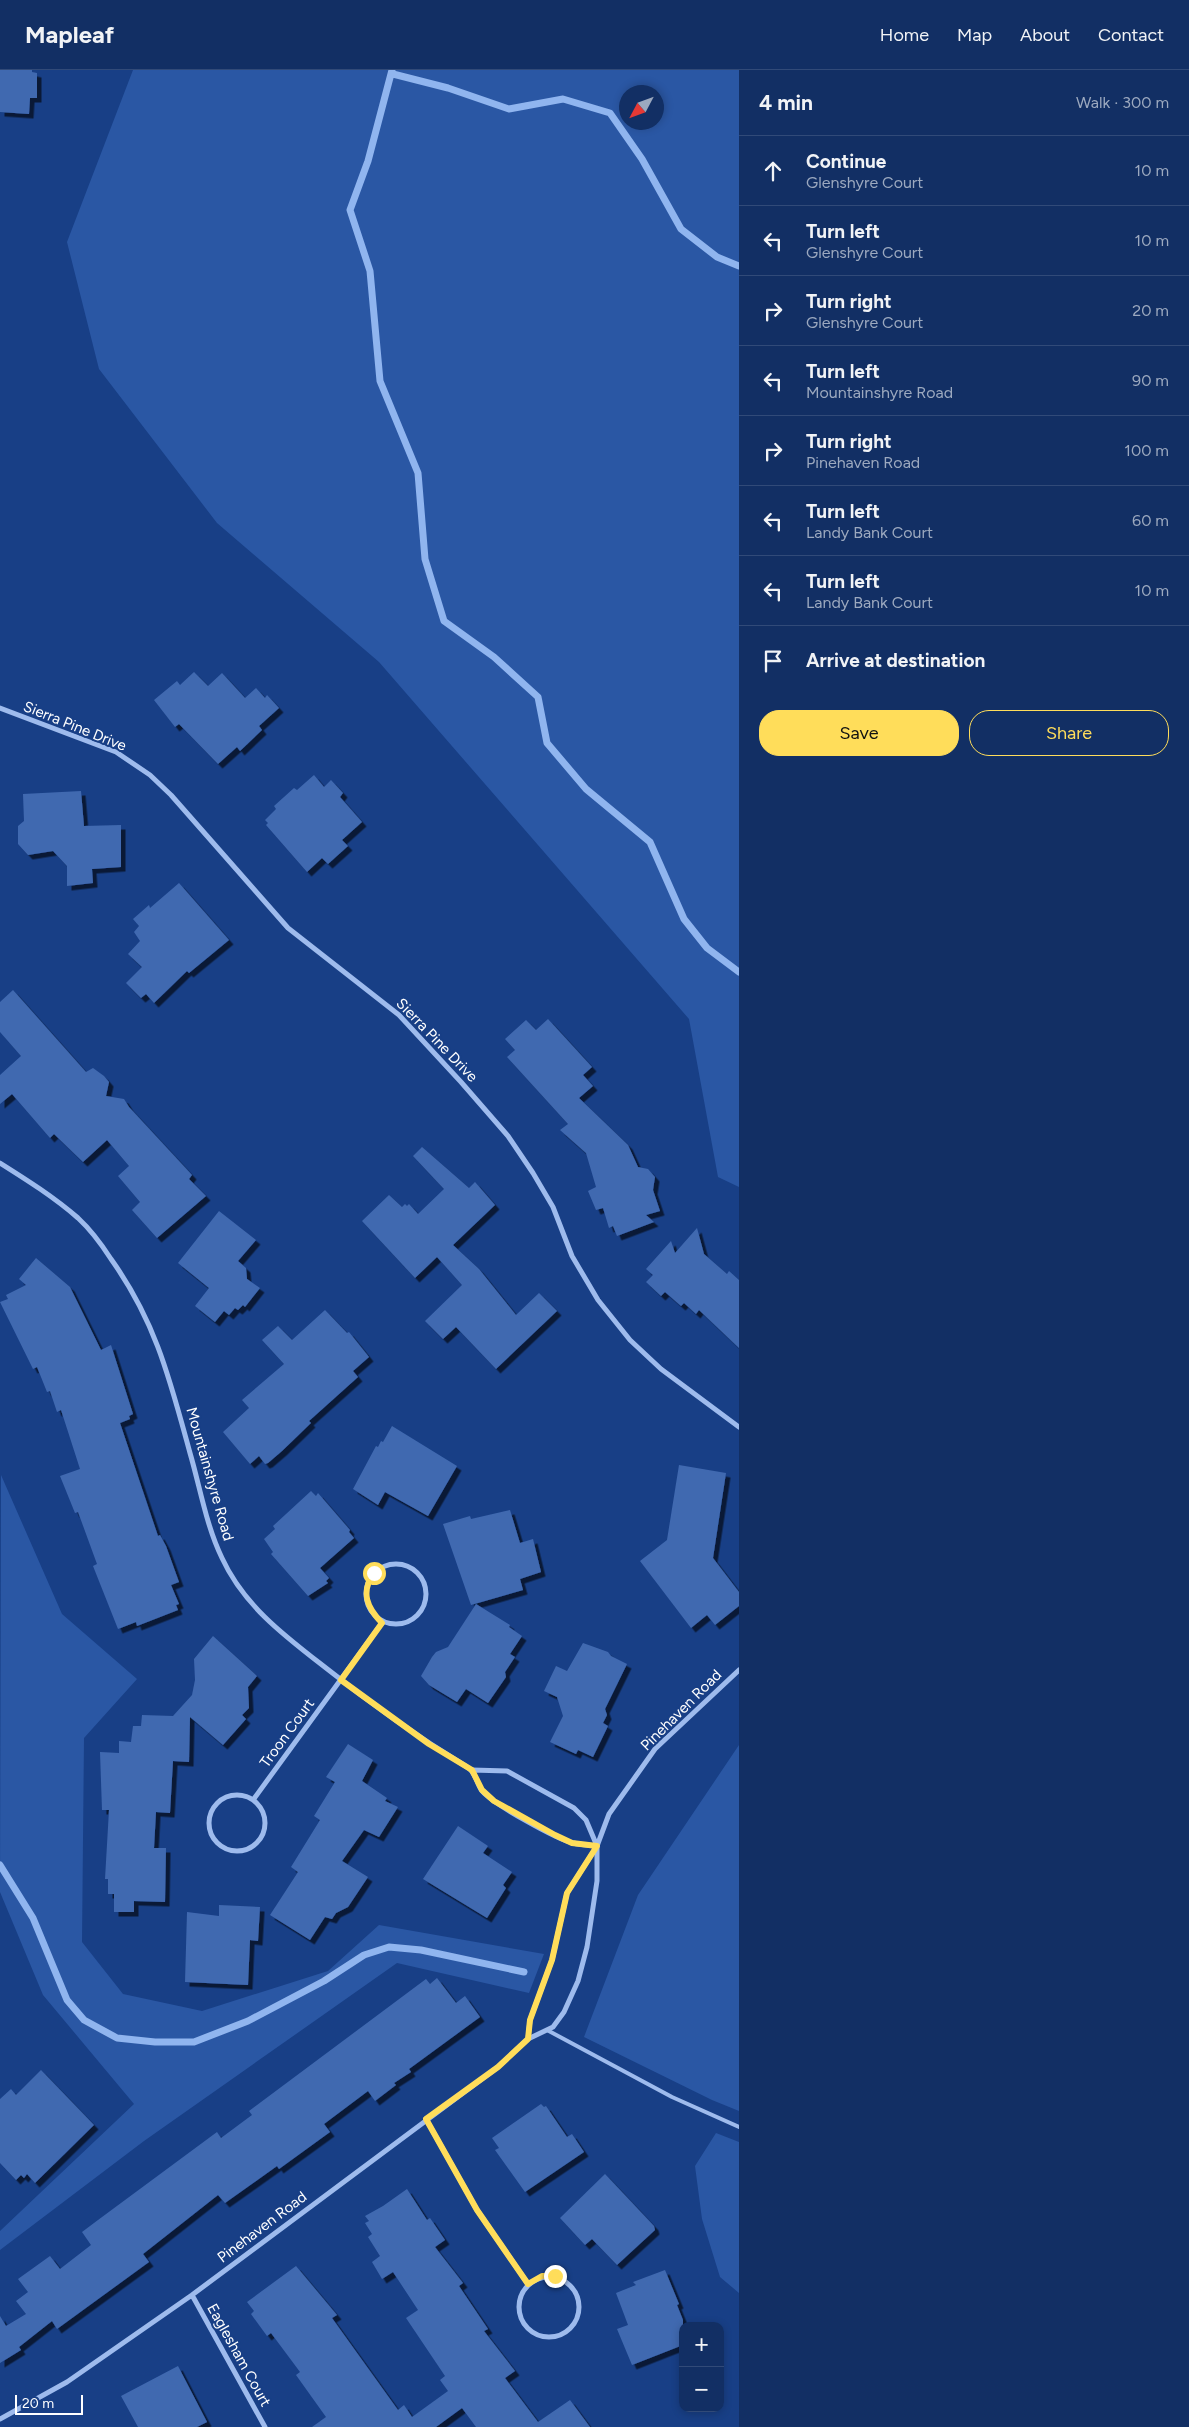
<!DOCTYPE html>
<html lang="en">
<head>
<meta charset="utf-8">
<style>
  body { margin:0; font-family:Figtree,sans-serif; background:#1b376a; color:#f1f3f6 }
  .controls { position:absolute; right:15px; bottom:15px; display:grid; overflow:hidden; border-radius:10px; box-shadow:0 2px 8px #0003 }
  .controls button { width:45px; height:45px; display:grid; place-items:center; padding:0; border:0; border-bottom:1px solid #314a78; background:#122f64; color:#f1f3f6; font:25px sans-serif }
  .compass { position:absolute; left:619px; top:15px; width:45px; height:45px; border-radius:50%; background:#122f64; box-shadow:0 2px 8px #0003; rotate:229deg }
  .scale { position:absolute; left:15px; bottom:12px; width:68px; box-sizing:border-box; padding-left:5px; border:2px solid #fff; border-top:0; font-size:14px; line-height:18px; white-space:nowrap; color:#fff; -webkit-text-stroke:4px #183f86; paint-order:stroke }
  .stop { position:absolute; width:15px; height:15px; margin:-11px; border:4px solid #ffdd5a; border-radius:50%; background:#fff }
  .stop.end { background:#ffdd5a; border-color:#fff; box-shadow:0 1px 5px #0008 }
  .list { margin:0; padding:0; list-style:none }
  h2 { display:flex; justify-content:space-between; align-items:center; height:65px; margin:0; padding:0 20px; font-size:21px }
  h2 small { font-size:16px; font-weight:400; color:#9ca9bf }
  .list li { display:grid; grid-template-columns:32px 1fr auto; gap:15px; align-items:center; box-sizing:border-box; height:70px; padding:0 20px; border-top:1px solid #314a78 }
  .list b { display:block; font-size:19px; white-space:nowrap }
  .list p { margin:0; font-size:16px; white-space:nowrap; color:#9ca9bf }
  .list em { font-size:16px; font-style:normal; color:#9ca9bf }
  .actions { display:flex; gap:10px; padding:15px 20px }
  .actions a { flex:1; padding:11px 0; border:1px solid #ffdd5a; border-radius:20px; text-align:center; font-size:18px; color:#ffdd5a }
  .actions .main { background:#ffdd5a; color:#111 }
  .icon { flex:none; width:28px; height:28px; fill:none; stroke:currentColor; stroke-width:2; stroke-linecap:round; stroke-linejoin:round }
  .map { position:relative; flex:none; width:739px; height:2357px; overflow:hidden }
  header { display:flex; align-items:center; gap:30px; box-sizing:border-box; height:70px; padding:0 25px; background:#122f64; border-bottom:1px solid #314a78 }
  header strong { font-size:24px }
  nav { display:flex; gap:28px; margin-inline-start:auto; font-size:18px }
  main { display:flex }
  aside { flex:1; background:#122f64 }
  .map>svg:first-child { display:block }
  .green { fill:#2a57a4; fill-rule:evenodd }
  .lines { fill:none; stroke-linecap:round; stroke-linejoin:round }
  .stream { stroke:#90b5ef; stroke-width:7 }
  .building { fill:#4069b0; filter:url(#shadow) }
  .service { stroke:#9ebbed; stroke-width:4 }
  .minor { stroke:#9ebbed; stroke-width:5 }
  .route { stroke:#ffdd5a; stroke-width:6 }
  .labels { text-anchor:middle; stroke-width:4; stroke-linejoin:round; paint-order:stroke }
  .street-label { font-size:15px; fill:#fff; stroke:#183f86 }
</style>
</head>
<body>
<header>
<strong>Mapleaf</strong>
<nav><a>Home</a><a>Map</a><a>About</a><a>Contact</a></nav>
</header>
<main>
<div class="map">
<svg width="739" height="2357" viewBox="0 0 739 2357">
  <defs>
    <filter id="shadow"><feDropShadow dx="4.5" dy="4.5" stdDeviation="0" flood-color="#0009"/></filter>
  </defs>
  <rect width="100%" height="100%" fill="#183f86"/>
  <path class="green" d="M 133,0 L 739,0 L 739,1117 L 718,1107 L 689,949 L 379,592 L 217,453 L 99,299 L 67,172 ZM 626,22 L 656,22 L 656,52 L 626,52 Z
    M 1,1405 L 62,1544 L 137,1609 L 84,1668 L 82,1872 L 123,1924 L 202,1941 L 328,1901 L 379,1855 L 544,1884 L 529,1923 L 397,1893 L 144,2071 L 0,2180 L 0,2161 L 134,2034 L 43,1925 L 0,1822 Z
    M 739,1675 L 739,2041 L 712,2030 L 584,1967 L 638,1825 Z
    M 716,2063 L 739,2072 L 739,2223 L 720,2207 L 702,2149 L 695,2096 Z"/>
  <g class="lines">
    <path class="stream" d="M 392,0 L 368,91 L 350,140 L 370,201 L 380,311 L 418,403 L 425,489 L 444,551 L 494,587 L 538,627 L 547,673 L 586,719 L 650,772 L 684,849 L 707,878 L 739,902
      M 393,4 L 448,18 L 509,39 L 563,29 L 610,43 L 642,89 L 681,159 L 717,187 L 739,196
      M 0,1795 L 33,1848 L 67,1930 L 84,1950 L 117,1968 L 155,1972 L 194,1972 L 248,1951 L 324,1911 L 364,1885 L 389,1877 L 421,1880 L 524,1902"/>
  </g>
  <path class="building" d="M 0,0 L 32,0 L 32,2 L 37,3 L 37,28 L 30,28 L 29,44 L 0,42 Z
    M 194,602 L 208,616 L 222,603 L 245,628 L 256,618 L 265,628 L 267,625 L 279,638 L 259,656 L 262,660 L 240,681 L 237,677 L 218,694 L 179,654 L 175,657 L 154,630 L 177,611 L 180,615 Z
    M 314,705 L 324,717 L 331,710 L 343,723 L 340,727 L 362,752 L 342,770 L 348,776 L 328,794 L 322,788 L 307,802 L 266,755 L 268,753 L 265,750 L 276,739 L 274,736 L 294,718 L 297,720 Z
    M 81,721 L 84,756 L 121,755 L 121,797 L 92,799 L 93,813 L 67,816 L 67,796 L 53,781 L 28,785 L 18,774 L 18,756 L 24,751 L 23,724 Z
    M 179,813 L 229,870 L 189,903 L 187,901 L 154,933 L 146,924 L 141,928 L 126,913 L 142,897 L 128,884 L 140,871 L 134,862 L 139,856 L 133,849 L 149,835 L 150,838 Z
    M 13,920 L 86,1002 L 93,998 L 104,1006 L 109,1012 L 106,1026 L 124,1029 L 129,1037 L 192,1105 L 189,1109 L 206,1126 L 157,1168 L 132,1140 L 140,1132 L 118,1106 L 129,1096 L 107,1070 L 83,1092 L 54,1064 L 50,1068 L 12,1024 L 0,1034 L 0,1005 L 21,986 L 0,962 L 0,932 Z
    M 548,949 L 592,997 L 583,1005 L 593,1016 L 579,1028 L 628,1075 L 638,1097 L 648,1099 L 655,1107 L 653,1120 L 660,1141 L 646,1145 L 654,1152 L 617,1166 L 613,1156 L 609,1158 L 603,1138 L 596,1140 L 588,1121 L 596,1117 L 586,1083 L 560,1060 L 568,1054 L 507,987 L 515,980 L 505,969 L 526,950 L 536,960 Z
    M 422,1077 L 469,1118 L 475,1112 L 495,1135 L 453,1175 L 479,1199 L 516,1245 L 539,1223 L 557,1241 L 496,1299 L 456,1257 L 443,1269 L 425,1251 L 462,1215 L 437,1187 L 415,1208 L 362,1151 L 389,1125 L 402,1137 L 405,1134 L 407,1136 L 409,1134 L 418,1144 L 444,1119 L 413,1086 Z
    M 219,1141 L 256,1170 L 238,1191 L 246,1198 L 247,1209 L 260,1218 L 245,1237 L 243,1235 L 238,1240 L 235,1238 L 229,1245 L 224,1241 L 215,1252 L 195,1236 L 209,1218 L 178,1193 Z
    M 697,1158 L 704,1184 L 727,1204 L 729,1201 L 739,1210 L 739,1278 L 699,1240 L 696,1244 L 684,1233 L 681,1236 L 665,1222 L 661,1226 L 646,1212 L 653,1205 L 646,1199 L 671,1171 L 675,1183 Z
    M 36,1188 L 70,1217 L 101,1280 L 111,1275 L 133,1344 L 129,1346 L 130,1349 L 120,1353 L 158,1466 L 160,1465 L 166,1476 L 179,1512 L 171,1515 L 179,1534 L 176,1535 L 178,1540 L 137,1556 L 136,1552 L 118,1559 L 93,1496 L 97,1494 L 78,1442 L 75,1443 L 60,1406 L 80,1399 L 61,1340 L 57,1342 L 50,1321 L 47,1322 L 37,1297 L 33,1299 L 0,1232 L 8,1229 L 6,1225 L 26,1215 L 19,1209 Z
    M 325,1240 L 347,1263 L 349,1262 L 369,1287 L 353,1301 L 358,1307 L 309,1351 L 311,1353 L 282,1381 L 268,1393 L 265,1394 L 259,1386 L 250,1394 L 223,1362 L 249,1338 L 242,1330 L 284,1294 L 262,1270 L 278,1256 L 292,1270 Z
    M 392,1356 L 457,1396 L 428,1446 L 385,1422 L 378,1435 L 353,1419 L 376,1376 L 378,1377 L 381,1371 L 383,1372 Z
    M 679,1395 L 726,1403 L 713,1488 L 739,1522 L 739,1536 L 715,1555 L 707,1545 L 691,1558 L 640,1491 L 667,1470 Z
    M 311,1421 L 316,1426 L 318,1423 L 350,1460 L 349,1462 L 354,1468 L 320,1498 L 329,1508 L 326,1511 L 328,1513 L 308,1526 L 271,1484 L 273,1482 L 264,1469 L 275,1459 L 273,1456 Z
    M 510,1440 L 520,1473 L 533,1469 L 541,1502 L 520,1509 L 523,1520 L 471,1535 L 443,1454 L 470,1446 L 471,1449 Z
    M 476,1534 L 510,1555 L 509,1557 L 522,1566 L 510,1584 L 515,1587 L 505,1602 L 506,1607 L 488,1633 L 466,1619 L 457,1632 L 429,1615 L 421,1606 L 432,1587 L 436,1582 L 448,1577 Z
    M 213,1566 L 257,1606 L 248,1617 L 249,1638 L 242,1645 L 246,1649 L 223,1675 L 190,1647 L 189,1692 L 173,1691 L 170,1743 L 156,1742 L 154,1778 L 166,1778 L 165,1832 L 134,1831 L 134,1842 L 114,1842 L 114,1824 L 108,1824 L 108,1809 L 105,1809 L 109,1740 L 102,1740 L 100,1682 L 119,1683 L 119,1671 L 131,1672 L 133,1656 L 141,1656 L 142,1645 L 173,1646 L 192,1625 L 195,1610 L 194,1589 Z
    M 583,1573 L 608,1582 L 611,1586 L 627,1594 L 605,1639 L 607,1645 L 603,1653 L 608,1656 L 593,1687 L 578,1680 L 576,1684 L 550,1672 L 563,1646 L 557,1627 L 544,1621 L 556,1596 L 567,1601 Z
    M 348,1674 L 373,1690 L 362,1711 L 387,1728 L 385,1731 L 398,1737 L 379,1767 L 364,1760 L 342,1791 L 368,1807 L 348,1837 L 336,1843 L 332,1849 L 325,1847 L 310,1870 L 270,1845 L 298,1802 L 291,1797 L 320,1750 L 314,1746 L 335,1712 L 326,1707 Z
    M 458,1756 L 488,1776 L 483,1783 L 512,1802 L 503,1815 L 506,1818 L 487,1848 L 423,1809 Z
    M 219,1835 L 260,1837 L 258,1871 L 250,1870 L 248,1915 L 185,1912 L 187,1842 L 219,1846 Z
    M 437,1908 L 456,1933 L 465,1926 L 480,1947 L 409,1999 L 411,2002 L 394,2013 L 396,2015 L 375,2031 L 368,2021 L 324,2054 L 330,2062 L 279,2099 L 277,2096 L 225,2133 L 218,2125 L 143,2184 L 149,2192 L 57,2259 L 52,2251 L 19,2277 L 21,2280 L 0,2293 L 0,2246 L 6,2256 L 26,2244 L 16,2231 L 28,2222 L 18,2209 L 50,2186 L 60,2199 L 91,2175 L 82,2162 L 98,2150 L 217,2062 L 221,2068 L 252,2045 L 249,2041 L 426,1909 L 430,1914 Z
    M 41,2000 L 94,2055 L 35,2113 L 27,2104 L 24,2108 L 21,2105 L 16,2110 L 0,2093 L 0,2029 L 11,2019 L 16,2025 Z
    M 541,2034 L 544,2037 L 546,2036 L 567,2067 L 572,2064 L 584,2082 L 525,2122 L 495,2080 L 499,2078 L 492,2068 Z
    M 605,2104 L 654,2156 L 655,2160 L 617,2195 L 592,2169 L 585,2175 L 560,2148 Z
    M 407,2119 L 427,2150 L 430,2148 L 445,2170 L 435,2177 L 463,2213 L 459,2216 L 488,2259 L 484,2261 L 515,2301 L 505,2308 L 538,2352 L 570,2330 L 590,2357 L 476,2357 L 462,2338 L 436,2357 L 312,2357 L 326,2347 L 296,2305 L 300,2302 L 271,2263 L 267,2266 L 251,2244 L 254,2241 L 247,2232 L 296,2196 L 337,2245 L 332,2248 L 398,2340 L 404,2335 L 412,2347 L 448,2321 L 440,2310 L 445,2306 L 406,2248 L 418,2240 L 393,2202 L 382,2209 L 372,2192 L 380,2186 L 368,2167 L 372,2164 L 365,2153 L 369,2151 L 365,2146 L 383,2136 Z
    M 665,2200 L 679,2234 L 677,2235 L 683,2250 L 683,2275 L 632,2295 L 617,2259 L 628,2255 L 616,2223 L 636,2215 L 633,2212 Z
    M 178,2296 L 207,2352 L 197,2357 L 138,2357 L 121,2326 Z"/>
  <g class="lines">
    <path class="service" d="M 547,1960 L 672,2027 L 739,2057"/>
    <path class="minor" d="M 0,638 L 116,682 L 150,705 L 171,725 L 288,858 L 399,945 L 461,1012 L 508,1066 L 533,1103 L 553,1137 L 572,1186 L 598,1230 L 630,1270 L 661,1299 L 739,1357
      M 0,1093 C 27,1110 54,1127 78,1148 C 91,1160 102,1175 111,1189 C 156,1252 170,1310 190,1383 C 200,1417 206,1455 222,1488 C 244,1536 286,1567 326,1598 C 371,1634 418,1667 467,1697 C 476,1702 476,1713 482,1721 C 493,1734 556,1769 573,1773 C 581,1775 589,1775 597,1776
      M366 1524a30 30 0 1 1 60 0a30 30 0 1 1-60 0Z
      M209 1753a28 28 0 1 1 56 0a28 28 0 1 1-56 0Z
      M 253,1730 L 382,1553
      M 528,1969 L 530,1950 L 552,1890 L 567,1823 L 597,1776 L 609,1744 L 655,1679 L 739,1600
      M 426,2049 L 477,2140 L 528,2214
      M519 2237a30 30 0 1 1 60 0a30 30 0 1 1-60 0Z
      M 192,2225 L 265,2357
      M 0,2349 L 67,2312 L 192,2225 L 498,1997 L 528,1969 L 553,1957 L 564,1942 L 578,1911 L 587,1877 L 597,1811 L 597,1776 L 586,1750 L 574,1738 L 507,1701 L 472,1700"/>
  </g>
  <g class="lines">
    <path class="route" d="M 374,1503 C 360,1522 367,1538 382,1553 L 341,1610 L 429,1674 L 472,1700 L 482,1720 L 494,1731 L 555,1765 L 572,1773 L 597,1776 L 567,1823 L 552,1890 L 530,1950 L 528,1969 L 498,1997 L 426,2049 L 477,2140 L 528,2214 L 542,2206 L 555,2206"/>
  </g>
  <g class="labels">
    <g class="street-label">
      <text transform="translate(75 656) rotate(22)" y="5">Sierra Pine Drive</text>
      <text transform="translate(437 970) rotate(46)" y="5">Sierra Pine Drive</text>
      <text transform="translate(210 1404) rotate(74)" y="5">Mountainshyre Road</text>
      <text transform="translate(681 1640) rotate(-45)" y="5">Pinehaven Road</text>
      <text transform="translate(287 1663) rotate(-54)" y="5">Troon Court</text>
      <text transform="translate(262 2157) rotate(-37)" y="5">Pinehaven Road</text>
      <text transform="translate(239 2285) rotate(61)" y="5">Eaglesham Court</text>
    </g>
  </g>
</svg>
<div class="controls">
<button>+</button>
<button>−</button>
</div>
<svg class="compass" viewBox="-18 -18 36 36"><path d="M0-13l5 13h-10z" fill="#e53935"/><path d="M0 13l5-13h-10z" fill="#9ca9bf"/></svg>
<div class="scale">20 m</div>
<div class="stop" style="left:374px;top:1503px"></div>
<div class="stop end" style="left:555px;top:2206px"></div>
</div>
<aside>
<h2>4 min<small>Walk · 300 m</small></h2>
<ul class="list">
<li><svg class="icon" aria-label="ahead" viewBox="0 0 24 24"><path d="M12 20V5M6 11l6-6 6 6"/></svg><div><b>Continue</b><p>Glenshyre Court</p></div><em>10 m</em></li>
<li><svg class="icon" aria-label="left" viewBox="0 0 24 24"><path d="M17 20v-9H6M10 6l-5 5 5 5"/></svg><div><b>Turn left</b><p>Glenshyre Court</p></div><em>10 m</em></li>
<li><svg class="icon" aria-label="right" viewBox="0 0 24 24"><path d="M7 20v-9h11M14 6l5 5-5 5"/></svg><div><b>Turn right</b><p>Glenshyre Court</p></div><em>20 m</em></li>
<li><svg class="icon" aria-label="left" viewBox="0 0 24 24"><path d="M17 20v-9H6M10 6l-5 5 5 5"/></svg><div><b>Turn left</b><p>Mountainshyre Road</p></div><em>90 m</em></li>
<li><svg class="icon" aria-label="right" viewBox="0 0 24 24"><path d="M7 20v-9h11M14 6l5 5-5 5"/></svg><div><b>Turn right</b><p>Pinehaven Road</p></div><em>100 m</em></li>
<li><svg class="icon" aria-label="left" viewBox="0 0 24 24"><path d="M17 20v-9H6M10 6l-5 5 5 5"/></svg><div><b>Turn left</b><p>Landy Bank Court</p></div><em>60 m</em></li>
<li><svg class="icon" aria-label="left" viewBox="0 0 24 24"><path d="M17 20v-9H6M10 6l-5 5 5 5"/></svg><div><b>Turn left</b><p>Landy Bank Court</p></div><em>10 m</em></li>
<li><svg class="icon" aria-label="arrive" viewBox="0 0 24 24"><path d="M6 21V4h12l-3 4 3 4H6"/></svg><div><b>Arrive at destination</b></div></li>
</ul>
<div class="actions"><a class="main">Save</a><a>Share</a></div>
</aside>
</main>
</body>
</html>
